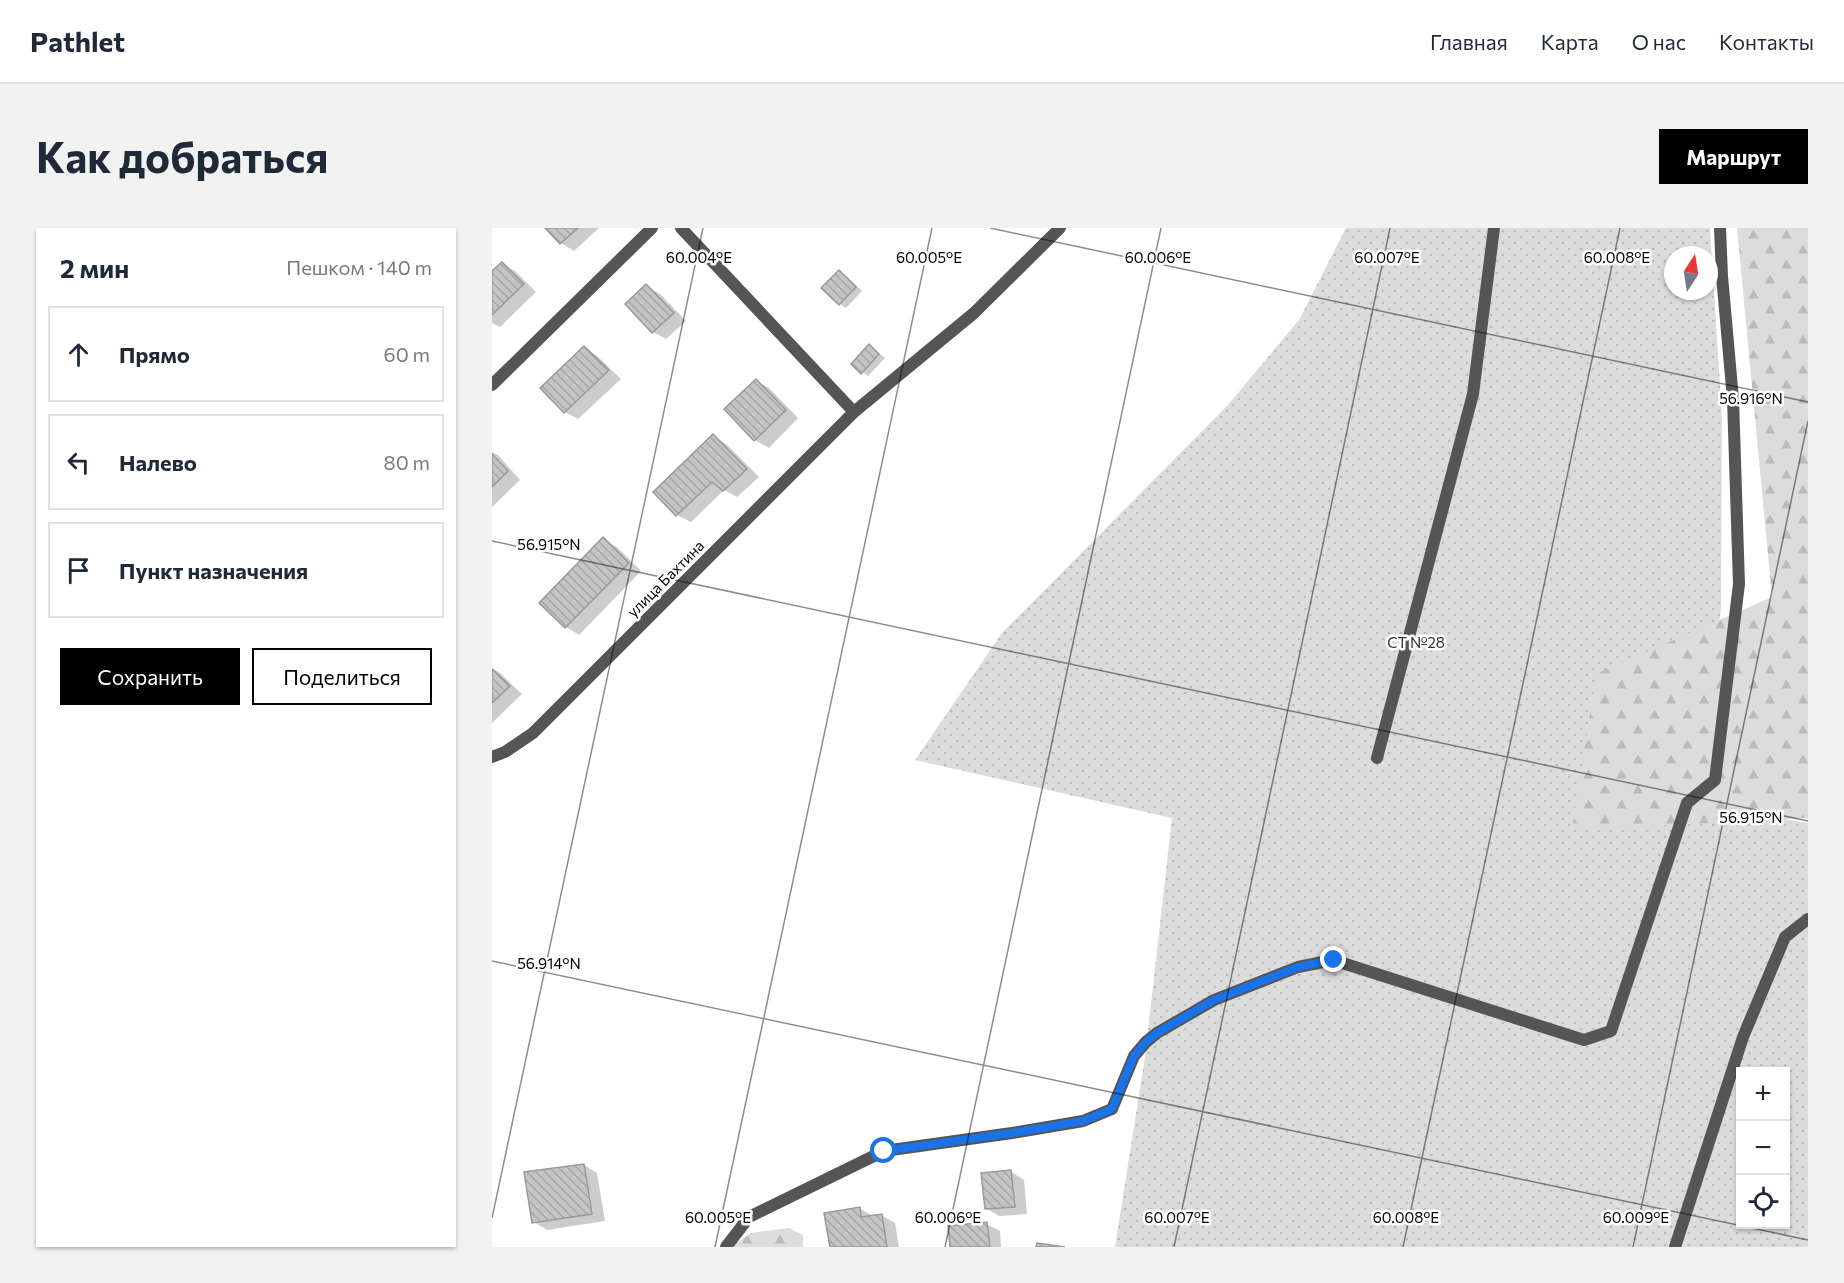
<!DOCTYPE html>
<html lang="ru">
<head>
<meta charset="utf-8">
<style>
  body { margin:0; font-family:Commissioner,sans-serif; background:#f2f2f3; color:#1f2937 }
  .controls { position:absolute; right:18px; bottom:18px; display:grid; overflow:hidden; border-radius:0px; box-shadow:0 2px 4px #0004 }
  .controls button { width:54px; height:54px; display:grid; place-items:center; padding:0; border:0; border-bottom:2px solid #e0e1e3; background:#fff; color:#1f2937; font:30px sans-serif }
  .compass { position:absolute; left:1172px; top:18px; width:54px; height:54px; border-radius:50%; background:#fff; box-shadow:0 2px 4px #0004; rotate:12deg }
  .stop { position:absolute; width:18px; height:18px; margin:-14px; border:4px solid #1a73e8; border-radius:50%; background:#fff }
  .stop.end { background:#1a73e8; border-color:#fff; box-shadow:0 2px 6px #0008 }
  .list { margin:0; padding:0; list-style:none }
  h2 { display:flex; justify-content:space-between; align-items:center; height:78px; margin:0; padding:0 24px; font-size:26px }
  h2 small { font-size:20px; font-weight:400; color:#747a83 }
  .list li { display:grid; grid-template-columns:39px 1fr auto; gap:18px; align-items:center; box-sizing:border-box; height:96px; margin:0 12px 12px; padding:0 12px; border:2px solid #e0e1e3; border-radius:0px }
  .list b { display:block; font-size:22px; white-space:nowrap }
  .list em { font-size:20px; font-style:normal; color:#747a83 }
  .actions { display:flex; gap:12px; padding:18px 24px }
  .actions a { flex:1; padding:14px 0; border:2px solid #000; border-radius:0px; text-align:center; font-size:21px; color:#000 }
  .actions .main { background:#000; color:#fff }
  .icon { flex:none; width:33px; height:33px; fill:none; stroke:currentColor; stroke-width:2; stroke-linecap:round; stroke-linejoin:round }
  .map { position:relative; flex:none; width:1316px; height:1019px; overflow:hidden; border-radius:0px }
  header { display:flex; align-items:center; gap:36px; box-sizing:border-box; height:84px; padding:0 30px; background:#fff; border-bottom:2px solid #e0e1e3 }
  header strong { font-size:28px }
  nav { display:flex; gap:33px; margin-inline-start:auto; font-size:21px }
  .intro { display:flex; align-items:center; justify-content:space-between; box-sizing:border-box; height:144px; padding:0 36px }
  h1 { margin:0; font-size:42px }
  .button { padding:15px 27px; border-radius:0px; background:#000; color:#fff; font-size:21px; font-weight:700 }
  main { display:flex; gap:36px; padding:0 36px }
  aside { flex:1; background:#fff; border-radius:0px; box-shadow:0 2px 4px #0004 }
  .map>svg:first-child { display:block }
  .green { fill:url(#green-dots); fill-rule:evenodd }
  .forest { fill:url(#forest-firs) }
  .shadow { fill:#0003 }
  .building { fill:url(#building-back-hatch); stroke:#999; stroke-width:1.5 }
  .lines { fill:none; stroke-linecap:round; stroke-linejoin:round }
  .service { stroke:#555; stroke-width:12 }
  .minor { stroke:#555; stroke-width:12 }
  .route { stroke:#1a73e8; stroke-width:8 }
  .ticks { fill:none; stroke:#000; stroke-width:1.5; stroke-opacity:0.45 }
  .labels { text-anchor:middle; stroke-width:5; stroke-linejoin:round; paint-order:stroke }
  .street-label { font-size:15px; fill:#000; stroke:#fff }
  .park-label { font-size:15px; fill:#333; stroke:#fff }
  .ticks-label { font-size:15px; text-anchor:middle; fill:#000; stroke:#fff; stroke-width:5; stroke-linejoin:round; paint-order:stroke }
</style>
</head>
<body>
<header>
<strong>Pathlet</strong>
<nav><a>Главная</a><a>Карта</a><a>О нас</a><a>Контакты</a></nav>
</header>
<div class="intro"><h1>Как добраться</h1><a class="button">Маршрут</a></div>
<main>
<aside>
<h2>2 мин<small>Пешком · 140 m</small></h2>
<ul class="list">
<li><svg class="icon" aria-label="ahead" viewBox="0 0 24 24"><path d="M12 20V5M6 11l6-6 6 6"/></svg><div><b>Прямо</b></div><em>60 m</em></li>
<li><svg class="icon" aria-label="left" viewBox="0 0 24 24"><path d="M17 20v-9H6M10 6l-5 5 5 5"/></svg><div><b>Налево</b></div><em>80 m</em></li>
<li><svg class="icon" aria-label="arrive" viewBox="0 0 24 24"><path d="M6 21V4h12l-3 4 3 4H6"/></svg><div><b>Пункт назначения</b></div></li>
</ul>
<div class="actions"><a class="main">Сохранить</a><a>Поделиться</a></div>
</aside>
<div class="map">
<svg width="1316" height="1019" viewBox="0 0 1316 1019">
  <defs>
    <pattern id="green-dots" width="8" height="8" patternUnits="userSpaceOnUse" patternTransform="scale(1.5)"><rect width="8" height="8" fill="#dcdcdc"/><path d="M2 2h.1M6 6h.1" fill="none" stroke="#bbb" stroke-width="1.8" stroke-linecap="round"/></pattern>
    <pattern id="forest-firs" width="22" height="20" patternUnits="userSpaceOnUse" patternTransform="scale(1.5)"><rect width="22" height="20" fill="#dcdcdc"/><path d="M5 1l3.5 6h-7zM16 11l3.5 6h-7z" fill="#bbb"/></pattern>
    <pattern id="building-back-hatch" width="6" height="6" patternUnits="userSpaceOnUse" patternTransform="scale(1.5)"><rect width="6" height="6" fill="#c4c4c4"/><path d="M-1 5l2 2M0 0l6 6M5-1l2 2" fill="none" stroke="#a7a7a7"/></pattern>
  </defs>
  <rect width="100%" height="100%" fill="#fff"/>
  <path class="green" d="M 854,0 L 1218,0 L 1230,189 L 1229,379 L 1209,577 L 1316,595 L 1316,1019 L 623,1019 L 653,829 L 680,590 L 423,532 L 510,405 L 735,178 L 807,92 ZM 1181,27 L 1217,27 L 1217,63 L 1181,63 ZM 1248,844 L 1294,844 L 1294,996 L 1248,996 Z"/>
  <path class="forest" d="M 1245,0 L 1316,0 L 1316,590 L 1080,602 L 1104,446 L 1280,369 Z
    M 297,1000 L 311,1007 L 311,1019 L 242,1019 L 243,1016 L 259,1005 Z"/>
  <path class="shadow" d="M 55,0 L 107,0 L 82,23 L 69,15 Z
    M 10,36 L 23,43 L 44,64 L 8,99 L 0,95 L 0,45 Z
    M 347,44 L 353,47 L 370,63 L 354,80 L 348,76 L 332,60 Z
    M 154,58 L 168,66 L 194,93 L 174,111 L 161,104 Z
    M 377,118 L 393,130 L 376,148 L 361,136 Z
    M 92,120 L 105,128 L 129,151 L 86,191 L 73,184 Z
    M 264,153 L 277,160 L 306,190 L 277,220 L 263,212 L 234,181 Z
    M 221,208 L 234,216 L 267,249 L 245,269 L 232,262 L 199,294 L 185,287 L 163,264 Z
    M 0,224 L 6,227 L 28,252 L 0,279 Z
    M 111,311 L 125,319 L 149,343 L 87,407 L 74,399 L 49,375 Z
    M 0,440 L 8,445 L 30,466 L 0,495 Z
    M 92,937 L 105,945 L 113,993 L 55,1002 L 42,994 Z
    M 519,944 L 532,952 L 535,986 L 507,988 L 494,980 Z
    M 367,980 L 381,988 L 389,987 L 403,995 L 407,1019 L 339,1019 Z
    M 494,996 L 508,1003 L 509,1019 L 460,1019 Z"/>
  <path class="building" d="M 53,0 L 86,0 L 68,16 Z
    M 10,34 L 32,56 L 0,87 L 0,43 Z
    M 347,42 L 364,59 L 347,77 L 329,60 Z
    M 154,56 L 182,85 L 160,105 L 133,76 Z
    M 377,116 L 387,126 L 369,146 L 359,136 Z
    M 92,118 L 117,142 L 72,185 L 48,160 Z
    M 264,151 L 294,182 L 262,213 L 232,181 Z
    M 221,206 L 255,241 L 231,263 L 220,254 L 184,288 L 161,264 Z
    M 0,226 L 16,243 L 0,259 Z
    M 111,309 L 137,335 L 73,400 L 47,375 Z
    M 0,441 L 18,458 L 0,475 Z
    M 92,936 L 100,986 L 40,995 L 32,944 Z
    M 519,942 L 523,979 L 493,981 L 489,945 Z
    M 368,979 L 369,989 L 390,986 L 395,1019 L 338,1019 L 332,985 Z
    M 495,994 L 498,1019 L 458,1019 L 456,998 Z
    M 545,1015 L 573,1019 L 544,1019 Z"/>
  <g class="lines">
    <path class="service" d="M 362,184 L 482,85 L 568,0
      M 885,530 L 981,166 L 1002,0
      M 654,814 L 665,805 L 722,772 L 806,739 L 841,732 L 1092,812 L 1119,803 L 1195,575 L 1223,552 L 1247,356 L 1241,171 L 1230,48 L 1228,0
      M 1183,1019 L 1251,809 L 1293,709 L 1316,691"/>
    <path class="minor" d="M 0,157 L 160,0
      M 0,529 L 13,524 L 41,505 L 362,184 L 189,0
      M 234,1019 L 257,989 L 392,923 L 520,905 L 591,893 L 620,881 L 642,828 L 654,814"/>
  </g>
  <g class="lines">
    <path class="route" d="M 392,923 L 520,905 L 591,893 L 620,881 L 642,828 L 654,814 L 665,805 L 722,772 L 806,739 L 842,732"/>
  </g>
  <path class="ticks" d="M 498,0 L 1316,174M 0,313 L 1316,593M 0,733 L 1316,1012M 0,990 L 211,0M 223,1019 L 440,0M 453,1019 L 669,0M 682,1019 L 898,0M 911,1019 L 1128,0M 1141,1019 L 1316,193"/>
  <g class="labels">
    <g class="street-label">
      <text transform="translate(174 351) rotate(-45)" y="5">улица Бахтина</text>
    </g>
    <g class="park-label">
      <text x="924" y="420">СТ №28</text>
    </g>
  </g>
  <g class="ticks-label">
    <text x="207" y="35">60.004°E</text>
    <text x="437" y="35">60.005°E</text>
    <text x="666" y="35">60.006°E</text>
    <text x="895" y="35">60.007°E</text>
    <text x="1125" y="35">60.008°E</text>
    <text x="1259" y="176">56.916°N</text>
    <text x="57" y="322">56.915°N</text>
    <text x="1259" y="595">56.915°N</text>
    <text x="57" y="741">56.914°N</text>
    <text x="226" y="995">60.005°E</text>
    <text x="456" y="995">60.006°E</text>
    <text x="685" y="995">60.007°E</text>
    <text x="914" y="995">60.008°E</text>
    <text x="1144" y="995">60.009°E</text>
  </g>
</svg>
<div class="controls">
<button>+</button>
<button>−</button>
<button><svg class="icon" aria-label="locate" viewBox="0 0 24 24"><circle cx="12" cy="12" r="6"/><path d="M12 2v4M12 18v4M2 12h4M18 12h4"/></svg></button>
</div>
<svg class="compass" viewBox="-18 -18 36 36"><path d="M0-13l5 13h-10z" fill="#e53935"/><path d="M0 13l5-13h-10z" fill="#747a83"/></svg>
<div class="stop" style="left:392px;top:923px"></div>
<div class="stop end" style="left:842px;top:732px"></div>
</div>
</main>
</body>
</html>
